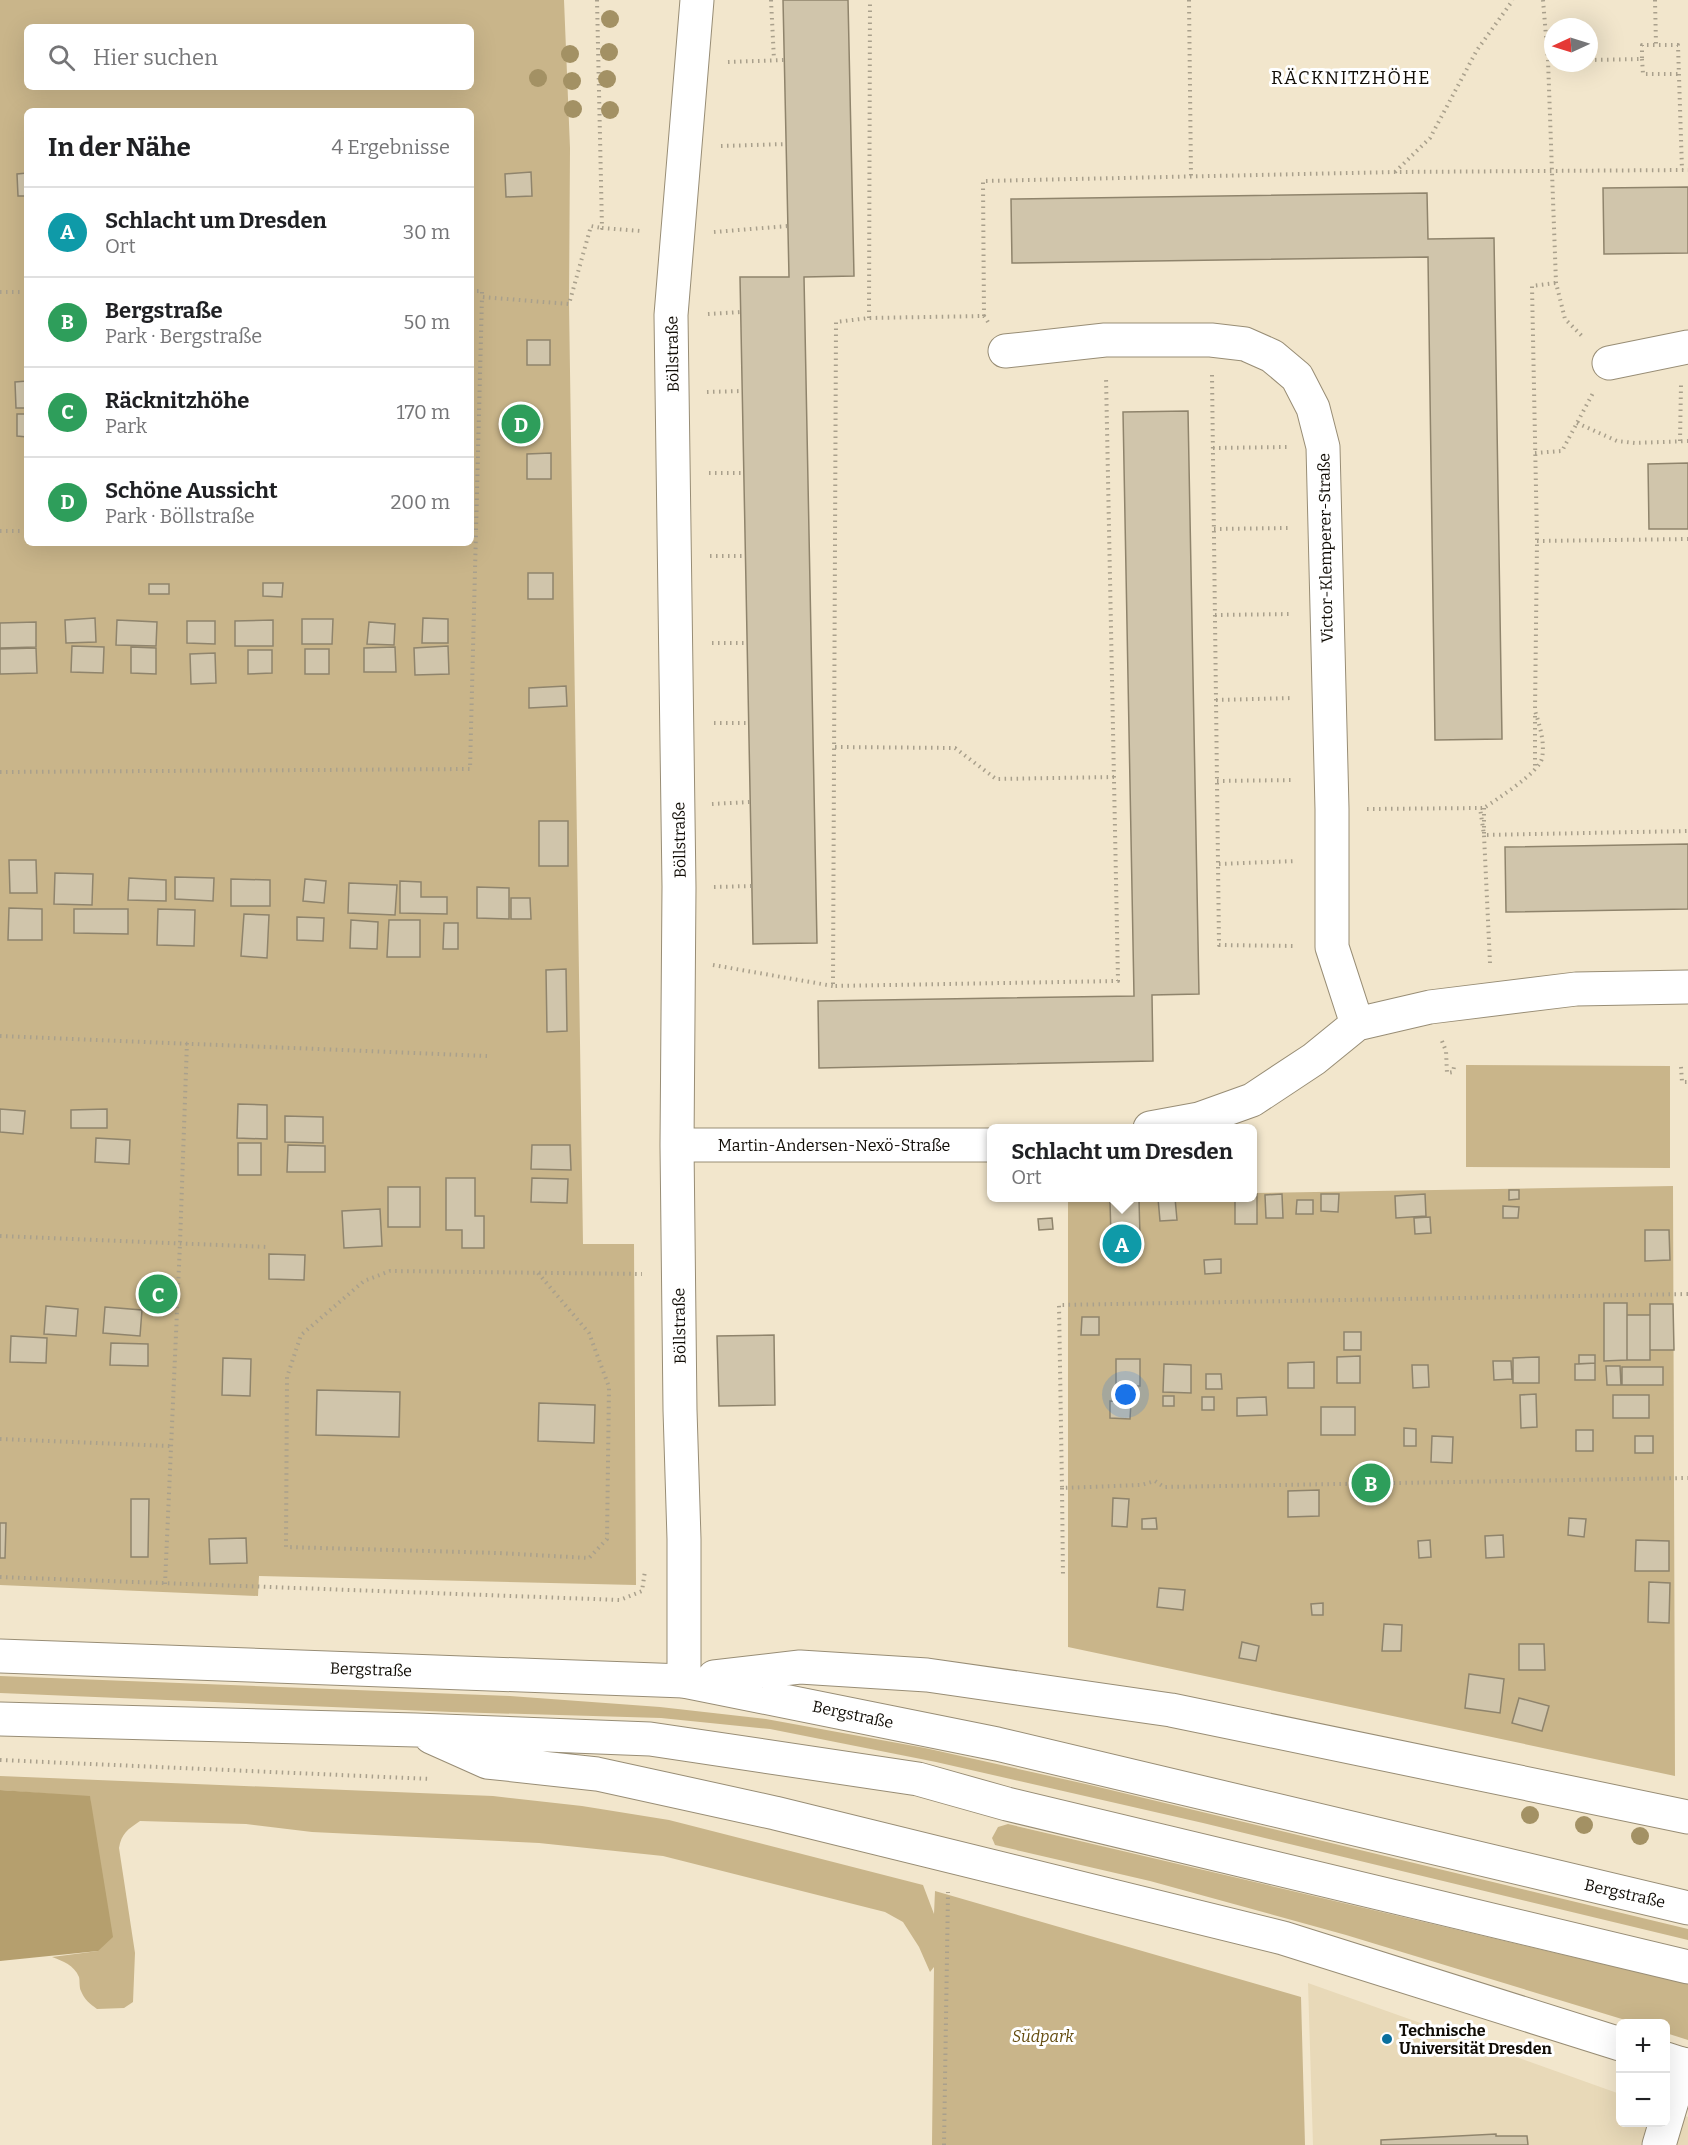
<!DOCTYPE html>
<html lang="de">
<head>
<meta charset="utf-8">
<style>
  body { margin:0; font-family:Bitter,serif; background:#f6f6f6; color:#202124 }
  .controls { position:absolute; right:18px; bottom:18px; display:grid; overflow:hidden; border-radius:9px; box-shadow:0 6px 24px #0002 }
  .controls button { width:54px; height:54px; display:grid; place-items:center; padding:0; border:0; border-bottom:2px solid #e0e0e0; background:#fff; color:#202124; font:30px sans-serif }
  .compass { position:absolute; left:1544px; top:18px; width:54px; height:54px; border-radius:50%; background:#fff; box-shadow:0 6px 24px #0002; rotate:266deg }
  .you { position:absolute; left:1126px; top:1395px; width:21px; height:21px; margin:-15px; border:4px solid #fff; border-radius:50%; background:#1a73e8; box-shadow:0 0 0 9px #1a73e833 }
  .badge { display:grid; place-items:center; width:39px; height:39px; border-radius:50%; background:#0b709d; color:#fff; font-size:20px; font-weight:700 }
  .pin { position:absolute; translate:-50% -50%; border:3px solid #fff; box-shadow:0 2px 6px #0006 }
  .popup { position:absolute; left:987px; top:1124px; width:270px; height:78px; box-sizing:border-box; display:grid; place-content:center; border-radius:9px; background:#fff; filter:drop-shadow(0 2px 4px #0005); font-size:20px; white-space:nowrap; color:#757577 }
  .popup b { font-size:22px; color:#202124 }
  .popup::after { content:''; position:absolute; left:50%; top:100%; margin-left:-12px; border:12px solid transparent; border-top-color:#fff }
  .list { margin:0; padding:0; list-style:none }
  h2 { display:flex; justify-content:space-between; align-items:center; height:78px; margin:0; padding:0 24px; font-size:26px }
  h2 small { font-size:20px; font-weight:400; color:#757577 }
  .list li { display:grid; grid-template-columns:39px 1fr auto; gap:18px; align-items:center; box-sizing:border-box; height:90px; padding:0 24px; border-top:2px solid #e0e0e0 }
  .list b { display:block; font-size:22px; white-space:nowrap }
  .list p { margin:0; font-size:20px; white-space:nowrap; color:#757577 }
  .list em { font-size:20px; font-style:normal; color:#757577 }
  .icon { flex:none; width:33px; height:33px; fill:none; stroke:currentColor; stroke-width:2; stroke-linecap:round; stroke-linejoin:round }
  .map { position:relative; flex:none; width:1688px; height:2145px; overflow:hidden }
  .search { position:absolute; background:#fff; box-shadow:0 6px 24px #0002; left:24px; top:24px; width:450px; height:66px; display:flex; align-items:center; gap:15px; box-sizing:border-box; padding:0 21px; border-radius:9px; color:#757577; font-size:22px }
  .panel { position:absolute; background:#fff; box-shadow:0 6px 24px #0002; left:24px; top:108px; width:450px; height:438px; border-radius:9px }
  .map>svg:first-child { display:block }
  .built { fill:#e8d9b8 }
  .green { fill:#c9b58a; fill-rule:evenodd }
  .forest { fill:#b59f6e }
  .building { fill:#d0c5ab; stroke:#8f846c; stroke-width:1.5 }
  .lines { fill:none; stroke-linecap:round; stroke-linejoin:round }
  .minor-casing { stroke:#988d75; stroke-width:35 }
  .major-casing { stroke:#988d75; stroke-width:35 }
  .path { stroke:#a9a08c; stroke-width:4; stroke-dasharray:1.5 4.5; stroke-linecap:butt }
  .minor { stroke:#fff; stroke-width:33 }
  .major { stroke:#fff; stroke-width:33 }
  .tree { fill:#a39164 }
  .poi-dot { fill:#0b709d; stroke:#fff; stroke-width:2 }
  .labels { text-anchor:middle; stroke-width:6; stroke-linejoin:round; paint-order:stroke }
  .street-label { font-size:16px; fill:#100c05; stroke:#fff }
  .poi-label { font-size:16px; font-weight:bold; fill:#100c05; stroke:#fff; text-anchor:start }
  .park-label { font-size:16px; font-style:italic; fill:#634b0e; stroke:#fff }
  .neighbourhood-label { font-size:18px; letter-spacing:1.5px; fill:#100c05; stroke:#fff }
</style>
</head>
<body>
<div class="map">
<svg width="1688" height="2145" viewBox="0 0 1688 2145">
  <rect width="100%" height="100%" fill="#f2e6cc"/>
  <path class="built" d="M 1308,1983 L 1620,2094 L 1620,2122 L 1666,2122 L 1666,2110 L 1688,2117 L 1688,2145 L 1313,2145 Z"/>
  <path class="green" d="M 0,0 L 564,0 L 570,148 L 569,304 L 583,1244 L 634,1244 L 636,1585 L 259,1576 L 258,1596 L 0,1585 ZM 27,27 L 471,27 L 471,87 L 27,87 ZM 27,111 L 471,111 L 471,543 L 27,543 Z
    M 1466,1065 L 1670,1066 L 1670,1168 L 1466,1167 Z
    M 1673,1186 L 1675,1776 L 1068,1647 L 1068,1198 L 1252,1198 L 1253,1193 Z
    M 0,1676 L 510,1696 L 660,1707 L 766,1719 L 925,1748 L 1090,1785 L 1688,1929 L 1688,1940 L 1203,1823 L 936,1762 L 770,1729 L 661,1718 L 452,1712 L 0,1693 Z
    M 0,1776 L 493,1796 L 582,1806 L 669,1820 L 923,1885 L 934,1914 L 935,1891 L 1301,1997 L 1305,2145 L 932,2145 L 934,1967 L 930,1972 L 919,1947 L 903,1922 L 885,1912 L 663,1856 L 539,1843 L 312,1832 L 246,1824 L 140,1821 C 128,1829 121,1834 119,1848 L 135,1953 L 133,2002 L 124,2008 L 97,2009 C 90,2004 84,1999 81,1991 C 79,1987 80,1981 79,1977 C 74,1965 63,1961 52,1957 L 98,1951 L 90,1797 L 0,1790 Z
    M 1008,1824 L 1688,1984 L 1688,2040 L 1666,2033 L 1666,2024 L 1635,2023 L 1346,1935 L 1150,1881 L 995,1845 L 992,1838 L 998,1827 Z"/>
  <path class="forest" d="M 0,1790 L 90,1796 L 113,1937 L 98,1951 L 0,1961 Z"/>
  <path class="building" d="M 783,0 L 848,0 L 854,276 L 804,277 L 817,943 L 753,944 L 740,277 L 789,277 Z
    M 531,172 L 532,196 L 506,197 L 505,174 Z
    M 27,173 L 27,196 L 18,196 L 17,174 Z
    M 1688,187 L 1688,253 L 1604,254 L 1603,188 Z
    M 1427,193 L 1428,239 L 1494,238 L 1502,739 L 1435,740 L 1428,257 L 1012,263 L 1011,199 Z
    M 527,340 L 550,340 L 550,365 L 527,365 Z
    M 27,381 L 27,408 L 16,408 L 15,382 Z
    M 1188,411 L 1199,994 L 1152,995 L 1153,1061 L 819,1068 L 818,1001 L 1134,996 L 1123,412 Z
    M 17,414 L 27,414 L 27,437 L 17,436 Z
    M 551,453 L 551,479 L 527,479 L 527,454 Z
    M 1688,463 L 1688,529 L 1649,529 L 1648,464 Z
    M 528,573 L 553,573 L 553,599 L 528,599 Z
    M 263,583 L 283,583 L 282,597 L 263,596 Z
    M 149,584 L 169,584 L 169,594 L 149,594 Z
    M 95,618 L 96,642 L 66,643 L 65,620 Z
    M 423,618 L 448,619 L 448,643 L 422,643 Z
    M 302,619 L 333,619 L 332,644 L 302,644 Z
    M 117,620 L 157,622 L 156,646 L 116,645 Z
    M 273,620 L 273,646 L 235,646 L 235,621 Z
    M 187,621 L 215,621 L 215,644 L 187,643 Z
    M 36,622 L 36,647 L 0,648 L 0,623 Z
    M 369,622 L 395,624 L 394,645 L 367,644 Z
    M 72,646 L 104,647 L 103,673 L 71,672 Z
    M 448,646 L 449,674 L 415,675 L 414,648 Z
    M 131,647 L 156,648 L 156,674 L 131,673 Z
    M 395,647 L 396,672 L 364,672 L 364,648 Z
    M 36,648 L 37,673 L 0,674 L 0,649 Z
    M 305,649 L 329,649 L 329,674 L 305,674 Z
    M 248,650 L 272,650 L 272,673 L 248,674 Z
    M 215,653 L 216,683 L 191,684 L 190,654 Z
    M 566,686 L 567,706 L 529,708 L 529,688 Z
    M 539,821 L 568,821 L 568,866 L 539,866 Z
    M 1688,844 L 1688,909 L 1506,912 L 1505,847 Z
    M 9,860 L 36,860 L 37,893 L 10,893 Z
    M 55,873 L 93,874 L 92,905 L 54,904 Z
    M 175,877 L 214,878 L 213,901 L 175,899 Z
    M 129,878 L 166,880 L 166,901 L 128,900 Z
    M 231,879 L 270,880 L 270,906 L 231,906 Z
    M 305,879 L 326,881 L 324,903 L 303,901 Z
    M 400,881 L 421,882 L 421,897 L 447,897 L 447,914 L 400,913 Z
    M 349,883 L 397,885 L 395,915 L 348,913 Z
    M 477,887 L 509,888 L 509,919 L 477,918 Z
    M 511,898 L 530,898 L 531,919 L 511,919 Z
    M 9,908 L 42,909 L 42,940 L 8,940 Z
    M 74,909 L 128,909 L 128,934 L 74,933 Z
    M 158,909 L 195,910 L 194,946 L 157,945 Z
    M 244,914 L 269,915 L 267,958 L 241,956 Z
    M 297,917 L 324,918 L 323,941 L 297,940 Z
    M 351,920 L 378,922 L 377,949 L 350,948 Z
    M 389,920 L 420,920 L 420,957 L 387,957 Z
    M 444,923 L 458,923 L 458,949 L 443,949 Z
    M 566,969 L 567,1031 L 547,1032 L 546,970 Z
    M 238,1104 L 267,1105 L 267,1139 L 237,1138 Z
    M 0,1109 L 25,1111 L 23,1134 L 0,1132 Z
    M 107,1109 L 107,1128 L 71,1128 L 71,1110 Z
    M 285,1116 L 323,1117 L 323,1143 L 285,1142 Z
    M 96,1138 L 130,1140 L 129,1164 L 95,1162 Z
    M 238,1143 L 261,1143 L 261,1175 L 238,1175 Z
    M 288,1145 L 325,1146 L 325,1172 L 287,1172 Z
    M 532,1145 L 570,1145 L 571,1170 L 531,1169 Z
    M 446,1178 L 475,1178 L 475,1216 L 484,1216 L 484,1248 L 462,1248 L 462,1230 L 446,1230 Z
    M 532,1178 L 568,1179 L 567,1203 L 531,1202 Z
    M 388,1187 L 420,1187 L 420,1227 L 388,1227 Z
    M 1509,1190 L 1519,1190 L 1519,1199 L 1509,1200 Z
    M 1252,1194 L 1257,1194 L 1257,1224 L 1235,1224 L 1235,1198 L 1252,1198 Z
    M 1282,1194 L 1283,1218 L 1266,1218 L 1265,1195 Z
    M 1321,1194 L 1339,1194 L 1338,1212 L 1321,1211 Z
    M 1425,1194 L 1426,1216 L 1396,1218 L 1395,1196 Z
    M 1158,1198 L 1175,1198 L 1177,1220 L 1160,1221 Z
    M 1139,1200 L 1140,1236 L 1111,1237 L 1110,1201 Z
    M 1297,1200 L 1313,1200 L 1313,1214 L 1296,1214 Z
    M 1503,1206 L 1519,1207 L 1518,1218 L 1503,1218 Z
    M 380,1209 L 382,1246 L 344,1248 L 342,1211 Z
    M 1430,1217 L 1431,1233 L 1415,1234 L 1414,1218 Z
    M 1052,1218 L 1053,1229 L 1039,1230 L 1038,1219 Z
    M 1645,1230 L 1669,1230 L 1670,1260 L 1645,1261 Z
    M 269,1254 L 305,1255 L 304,1280 L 269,1279 Z
    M 1221,1259 L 1221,1273 L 1205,1274 L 1204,1260 Z
    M 1604,1303 L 1627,1303 L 1627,1360 L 1604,1361 Z
    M 1650,1304 L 1673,1304 L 1674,1350 L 1650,1350 Z
    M 46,1306 L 78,1309 L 76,1336 L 44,1334 Z
    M 105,1307 L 142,1310 L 140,1336 L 103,1333 Z
    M 1627,1315 L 1650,1315 L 1650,1360 L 1627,1360 Z
    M 1082,1317 L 1099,1317 L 1099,1335 L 1081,1335 Z
    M 1344,1332 L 1361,1332 L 1361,1350 L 1344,1350 Z
    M 774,1335 L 775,1405 L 719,1406 L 717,1336 Z
    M 11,1336 L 47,1338 L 46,1363 L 10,1362 Z
    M 111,1343 L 148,1344 L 148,1366 L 110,1365 Z
    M 1579,1355 L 1595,1355 L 1595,1363 L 1579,1364 Z
    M 1360,1356 L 1360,1383 L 1337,1383 L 1337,1357 Z
    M 1539,1357 L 1539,1383 L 1513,1383 L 1513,1358 Z
    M 223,1358 L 251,1359 L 250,1396 L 222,1395 Z
    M 1116,1359 L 1140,1359 L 1140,1386 L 1116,1386 Z
    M 1493,1361 L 1511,1361 L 1512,1379 L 1494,1380 Z
    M 1314,1362 L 1314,1388 L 1288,1388 L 1288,1363 Z
    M 1595,1363 L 1595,1380 L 1575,1380 L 1575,1364 Z
    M 1164,1364 L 1191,1365 L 1191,1393 L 1163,1392 Z
    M 1412,1365 L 1428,1365 L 1429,1387 L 1413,1388 Z
    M 1606,1366 L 1620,1366 L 1621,1385 L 1607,1385 Z
    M 1622,1367 L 1663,1367 L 1663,1385 L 1622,1385 Z
    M 1206,1374 L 1221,1374 L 1222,1389 L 1206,1389 Z
    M 317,1390 L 400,1392 L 399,1437 L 316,1435 Z
    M 1536,1394 L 1537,1427 L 1521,1428 L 1520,1395 Z
    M 1613,1395 L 1649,1395 L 1649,1418 L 1613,1418 Z
    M 1163,1396 L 1174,1396 L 1174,1406 L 1163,1406 Z
    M 1202,1397 L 1214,1397 L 1214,1410 L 1202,1410 Z
    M 1266,1397 L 1267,1415 L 1237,1416 L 1237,1398 Z
    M 1110,1401 L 1131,1402 L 1130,1419 L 1110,1418 Z
    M 539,1403 L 595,1405 L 594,1443 L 538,1441 Z
    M 1321,1407 L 1355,1407 L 1355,1435 L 1321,1435 Z
    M 1404,1428 L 1416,1429 L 1416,1446 L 1404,1446 Z
    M 1576,1430 L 1593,1430 L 1593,1451 L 1576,1451 Z
    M 1432,1436 L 1453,1437 L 1452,1463 L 1431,1462 Z
    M 1635,1436 L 1653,1436 L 1653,1453 L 1635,1453 Z
    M 1319,1490 L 1319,1516 L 1288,1517 L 1288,1491 Z
    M 1113,1498 L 1129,1499 L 1127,1527 L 1112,1526 Z
    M 131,1499 L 149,1499 L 148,1557 L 131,1557 Z
    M 1156,1518 L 1157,1529 L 1142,1529 L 1142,1519 Z
    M 1569,1518 L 1586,1519 L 1584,1537 L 1568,1535 Z
    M 0,1523 L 6,1523 L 5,1558 L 0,1558 Z
    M 1503,1535 L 1504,1557 L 1486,1558 L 1485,1536 Z
    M 246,1538 L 247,1563 L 210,1564 L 209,1539 Z
    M 1430,1540 L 1431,1557 L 1419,1558 L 1418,1541 Z
    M 1636,1540 L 1669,1541 L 1669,1571 L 1635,1571 Z
    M 1649,1582 L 1670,1583 L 1669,1623 L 1648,1622 Z
    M 1159,1588 L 1185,1590 L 1183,1610 L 1157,1607 Z
    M 1323,1603 L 1323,1615 L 1312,1615 L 1311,1604 Z
    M 1384,1624 L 1402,1625 L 1401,1651 L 1382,1651 Z
    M 1242,1642 L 1259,1646 L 1256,1661 L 1239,1658 Z
    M 1519,1644 L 1544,1644 L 1545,1670 L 1519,1670 Z
    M 1469,1674 L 1504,1679 L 1500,1713 L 1465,1708 Z
    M 1519,1698 L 1549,1706 L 1542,1731 L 1512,1723 Z
    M 1496,2134 L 1496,2136 L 1527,2136 L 1528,2145 L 1381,2145 L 1381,2140 Z"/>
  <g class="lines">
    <g class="minor-casing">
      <path id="minor" d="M 1005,351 L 1105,340 L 1211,340 L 1245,344 L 1272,356 L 1297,377 L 1313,408 L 1323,447 L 1332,809 L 1332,947 L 1357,1024
        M 1609,363 L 1688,347
        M 1150,1128 L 1199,1119 L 1252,1100 L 1314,1059 L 1357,1024 L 1430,1007 L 1576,989 L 1688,987
        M 677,1145 L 992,1145
        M 684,1681 L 684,1539 L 680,1410 L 677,1145 L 679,887 L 671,315 L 697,0
        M 1659,2145 L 1683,2064"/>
    </g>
    <g class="major-casing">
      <path id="major" d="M 0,1656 L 684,1681 L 997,1744 L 1688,1908
        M 714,1677 L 800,1667 L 927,1675 L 1171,1710 L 1688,1817
        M 0,1719 L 416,1730 L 650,1739 L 918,1779 L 1007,1804 L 1688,1967
        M 431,1737 L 487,1762 L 597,1774 L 775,1813 L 1283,1938 L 1620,2044
        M 1666,2059 L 1688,2066"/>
    </g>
    <path class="path" d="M 597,0 L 602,228 L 641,231
      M 771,0 L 774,60
      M 1189,0 L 1191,177
      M 1543,0 L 1548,60 L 1556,283 L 1565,319 L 1584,338
      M 1655,0 L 1656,45 L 1678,45 L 1682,170
      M 1642,59 L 1643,74 L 1680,74
      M 1589,60 L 1642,59 L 1642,45 L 1656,45
      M 728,62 L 785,60
      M 721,146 L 787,144
      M 1395,172 L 1430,138 L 1477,50 L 1513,0
      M 714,232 L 788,226
      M 471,291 L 482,291 L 482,297
      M 0,292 L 27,292
      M 708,314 L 741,312
      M 984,316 L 983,181 L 1395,172 L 1688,170
      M 869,318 L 870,0
      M 988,322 L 984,316 L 869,318 L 836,322 L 833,986 L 1118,981 L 1106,377
      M 1212,375 L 1219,945 L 1296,946
      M 707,392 L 742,391
      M 1577,423 L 1617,441 L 1635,443 L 1688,441
      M 1680,441 L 1681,385
      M 1213,448 L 1287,447
      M 1535,453 L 1562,451 L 1593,393
      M 709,473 L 744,473
      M 1214,529 L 1288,528
      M 0,531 L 27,531
      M 471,531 L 476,531 L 482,297 L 569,304 L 591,226 L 602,228
      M 1537,541 L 1688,539
      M 710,556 L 745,556
      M 1215,615 L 1292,614
      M 712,643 L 747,643
      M 1216,700 L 1293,698
      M 1535,716 L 1535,769
      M 714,723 L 749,723
      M 835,747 L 955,748 L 996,779 L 1114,777
      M 0,772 L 470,769 L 476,531
      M 1217,781 L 1295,780
      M 712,804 L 750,802
      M 1484,808 L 1484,835 L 1688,831
      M 1367,809 L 1480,808
      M 1219,864 L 1296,861
      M 714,887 L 752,886
      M 1490,963 L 1484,835 L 1480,808 L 1484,808 C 1497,799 1540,772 1542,758 C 1545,743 1540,726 1535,711 L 1537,541 L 1532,286 L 1556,283
      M 713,965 L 833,986
      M 0,1036 L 487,1056
      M 1442,1041 L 1446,1051 L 1447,1073 L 1453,1072 L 1454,1067
      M 1681,1067 L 1682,1082 L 1688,1082
      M 0,1236 L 268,1247
      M 538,1273 L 589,1333 L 609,1387 L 607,1539 L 589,1558 L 498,1553 L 286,1547 L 287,1377 L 301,1335 L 364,1281 L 390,1271 L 642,1274
      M 1688,1294 L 1059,1305 L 1062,1488 L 1141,1485 L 1155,1481 L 1164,1487 L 1688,1478
      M 0,1439 L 170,1446
      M 1062,1488 L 1063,1577
      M 0,1577 L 620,1600 L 642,1591 L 645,1571
      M 165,1584 L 180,1243 L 187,1042
      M 0,1760 L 431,1779
      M 944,2145 L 948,1892"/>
    <use href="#minor" class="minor"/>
    <use href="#major" class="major"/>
  </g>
  <g class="tree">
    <circle cx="610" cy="19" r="9"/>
    <circle cx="609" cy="52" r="9"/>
    <circle cx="570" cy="54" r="9"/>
    <circle cx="538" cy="78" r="9"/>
    <circle cx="607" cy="79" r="9"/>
    <circle cx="572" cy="81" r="9"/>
    <circle cx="573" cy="109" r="9"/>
    <circle cx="610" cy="110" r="9"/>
    <circle cx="1530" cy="1815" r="9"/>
    <circle cx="1584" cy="1825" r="9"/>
    <circle cx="1640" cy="1836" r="9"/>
  </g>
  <circle class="poi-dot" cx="1387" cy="2039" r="6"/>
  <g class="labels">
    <g class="street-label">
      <text transform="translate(672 354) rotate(-91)" y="6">Böllstraße</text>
      <text transform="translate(1325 548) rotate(-91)" y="6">Victor-Klemperer-Straße</text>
      <text transform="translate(679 840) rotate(-91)" y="6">Böllstraße</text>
      <text x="834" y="1151">Martin-Andersen-Nexö-Straße</text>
      <text transform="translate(679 1326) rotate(-91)" y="6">Böllstraße</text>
      <text transform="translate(371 1669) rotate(2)" y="6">Bergstraße</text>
      <text transform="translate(853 1714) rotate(12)" y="6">Bergstraße</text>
      <text transform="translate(1625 1893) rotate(13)" y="6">Bergstraße</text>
    </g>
    <g class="poi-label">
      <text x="1399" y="2036">Technische<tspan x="1399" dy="18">Universität Dresden</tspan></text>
    </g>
    <g class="park-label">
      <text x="1043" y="2042">Südpark</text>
    </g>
    <g class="neighbourhood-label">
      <text x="1351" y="84">RÄCKNITZHÖHE</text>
    </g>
  </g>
</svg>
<div class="controls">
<button>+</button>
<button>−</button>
</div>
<svg class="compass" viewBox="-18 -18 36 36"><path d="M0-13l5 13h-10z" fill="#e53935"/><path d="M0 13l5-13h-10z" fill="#757577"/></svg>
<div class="you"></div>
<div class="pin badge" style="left:1122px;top:1244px;background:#0f9aa8">A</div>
<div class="popup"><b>Schlacht um Dresden</b>Ort</div>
<div class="pin badge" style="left:1371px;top:1483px;background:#2e9e5b">B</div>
<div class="pin badge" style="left:158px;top:1294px;background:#2e9e5b">C</div>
<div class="pin badge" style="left:521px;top:424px;background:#2e9e5b">D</div>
<div class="search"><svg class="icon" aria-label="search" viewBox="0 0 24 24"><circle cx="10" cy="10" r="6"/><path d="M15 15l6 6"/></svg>Hier suchen</div>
<section class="panel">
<h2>In der Nähe<small>4 Ergebnisse</small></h2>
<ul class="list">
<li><span class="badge" style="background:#0f9aa8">A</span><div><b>Schlacht um Dresden</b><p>Ort</p></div><em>30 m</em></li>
<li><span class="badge" style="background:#2e9e5b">B</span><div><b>Bergstraße</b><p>Park · Bergstraße</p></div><em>50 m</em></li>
<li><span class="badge" style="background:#2e9e5b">C</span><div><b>Räcknitzhöhe</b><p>Park</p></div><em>170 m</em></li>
<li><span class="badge" style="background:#2e9e5b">D</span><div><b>Schöne Aussicht</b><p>Park · Böllstraße</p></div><em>200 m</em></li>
</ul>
</section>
</div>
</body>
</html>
